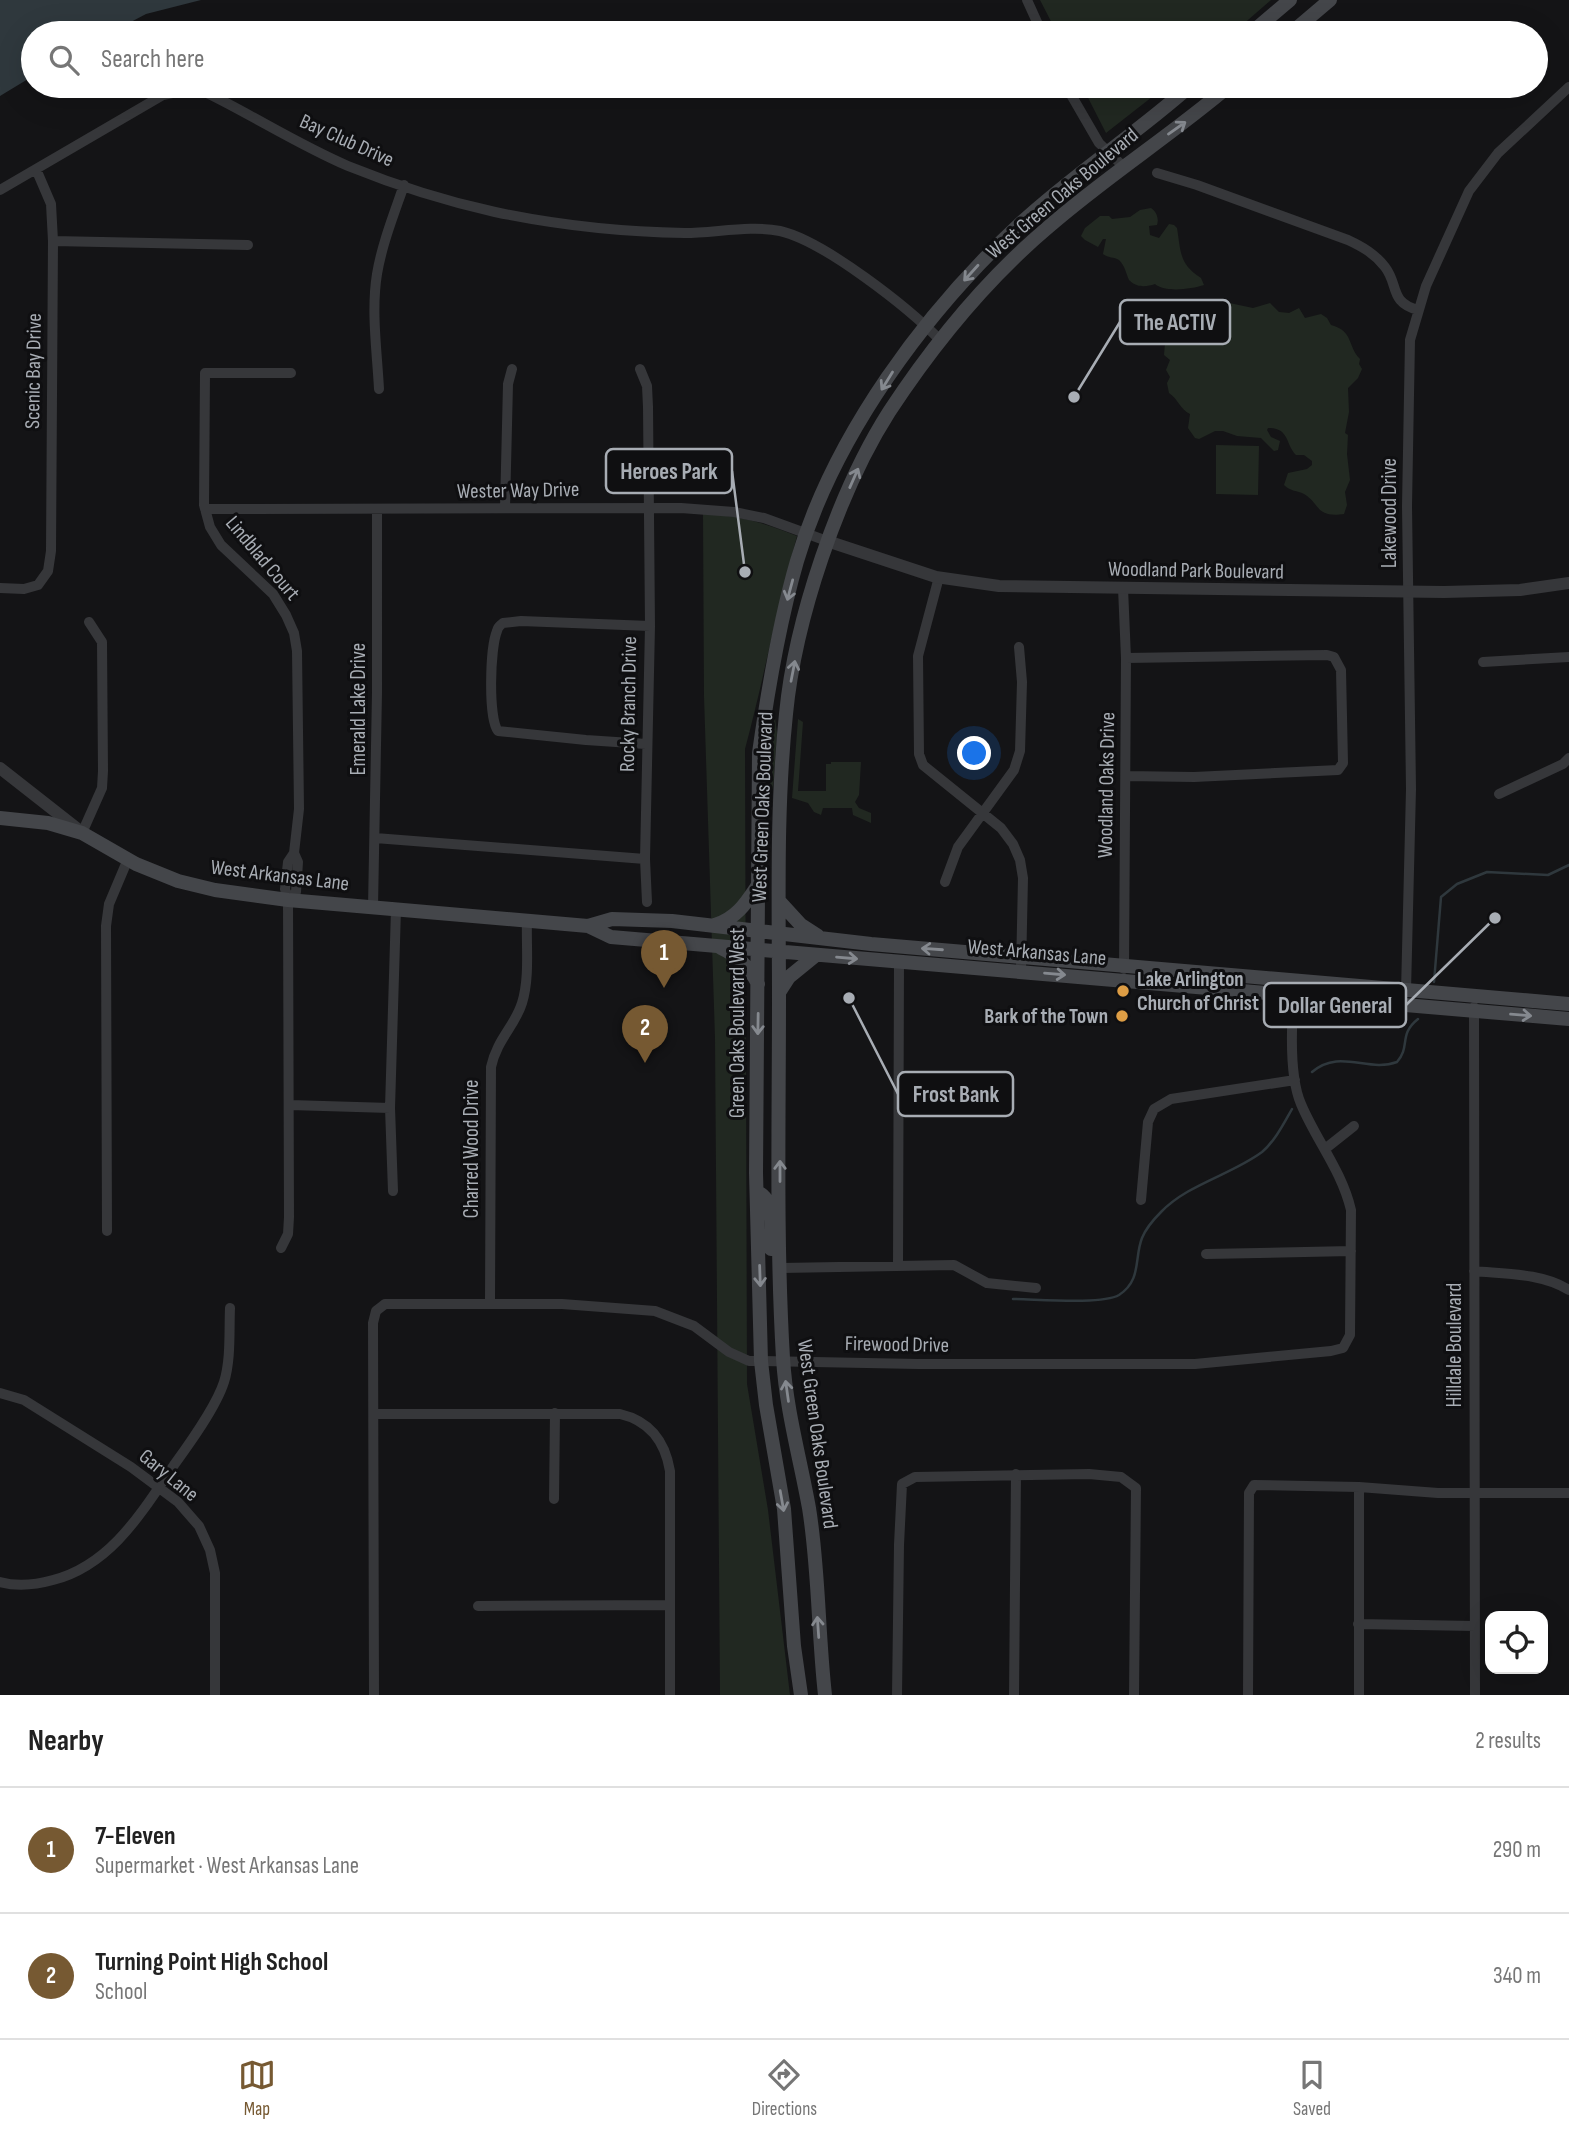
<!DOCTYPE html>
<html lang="en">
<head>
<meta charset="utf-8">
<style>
  body { margin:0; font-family:"Sofia Sans Condensed",sans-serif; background:#f6f6f6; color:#222 }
  .controls { position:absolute; right:21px; bottom:21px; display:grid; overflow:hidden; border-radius:14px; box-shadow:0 7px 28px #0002 }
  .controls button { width:63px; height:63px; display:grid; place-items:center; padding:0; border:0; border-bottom:2px solid #e0e0e0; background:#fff; color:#222; font:35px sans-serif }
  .you { position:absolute; left:975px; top:754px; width:24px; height:24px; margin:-18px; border:5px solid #fff; border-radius:50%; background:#1a73e8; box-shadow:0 0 0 10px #1a73e833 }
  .badge { display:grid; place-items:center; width:46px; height:46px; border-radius:50%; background:#765932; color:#fff; font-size:23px; font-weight:700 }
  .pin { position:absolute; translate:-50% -58px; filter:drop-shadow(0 2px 4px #0008) }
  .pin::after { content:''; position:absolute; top:37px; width:24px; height:21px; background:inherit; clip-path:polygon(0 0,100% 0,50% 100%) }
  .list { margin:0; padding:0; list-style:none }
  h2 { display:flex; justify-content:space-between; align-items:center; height:91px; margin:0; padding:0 28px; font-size:30px }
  h2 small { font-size:23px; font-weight:400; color:#767676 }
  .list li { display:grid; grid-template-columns:46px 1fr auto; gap:21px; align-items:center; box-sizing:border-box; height:126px; padding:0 28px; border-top:2px solid #e0e0e0 }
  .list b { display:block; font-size:26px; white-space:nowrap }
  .list p { margin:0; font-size:23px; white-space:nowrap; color:#767676 }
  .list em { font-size:23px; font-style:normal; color:#767676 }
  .icon { flex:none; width:38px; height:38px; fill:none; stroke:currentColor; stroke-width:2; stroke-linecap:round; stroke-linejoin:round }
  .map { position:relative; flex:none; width:1569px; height:1695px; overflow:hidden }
  .search { position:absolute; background:#fff; box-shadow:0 7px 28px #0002; left:21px; right:21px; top:21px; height:77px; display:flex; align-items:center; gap:18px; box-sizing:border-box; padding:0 24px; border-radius:38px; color:#767676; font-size:26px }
  .sheet { height:343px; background:#fff }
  nav { display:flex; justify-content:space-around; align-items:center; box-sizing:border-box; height:98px; border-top:2px solid #e0e0e0; background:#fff; font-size:19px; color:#767676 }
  nav a { display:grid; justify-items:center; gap:4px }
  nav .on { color:#765932 }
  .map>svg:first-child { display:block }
  .green { fill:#212821 }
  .water { fill:#2f383d }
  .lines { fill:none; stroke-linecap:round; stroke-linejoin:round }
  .stream { stroke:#2f383d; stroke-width:2.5 }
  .minor { stroke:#36373a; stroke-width:10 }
  .tertiary { stroke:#36373a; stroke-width:12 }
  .secondary { stroke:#44464a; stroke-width:14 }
  .oneway { stroke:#85898f }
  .poi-dot { fill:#dd9d45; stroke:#0f0f11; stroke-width:2.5 }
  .labels { text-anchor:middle; stroke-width:6; stroke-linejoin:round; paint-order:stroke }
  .street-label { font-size:21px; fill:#a8adb4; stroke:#0f0f11 }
  .poi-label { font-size:21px; font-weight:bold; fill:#a8adb4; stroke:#0f0f11; text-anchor:start }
  .leader { fill:none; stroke:#a8adb4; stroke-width:2.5 }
  .callout-dot { fill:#a8adb4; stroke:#0f0f11; stroke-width:2.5 }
  .callout { fill:#0f0f11; stroke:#a8adb4; stroke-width:2.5 }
  .callout-label { font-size:23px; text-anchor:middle; font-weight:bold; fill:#a8adb4 }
</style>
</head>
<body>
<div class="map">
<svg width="1569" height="1695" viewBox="0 0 1569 1695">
  <rect width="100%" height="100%" fill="#141416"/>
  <path class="green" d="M 1040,0 L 1271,0 L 1233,33 L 1057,33 Z
    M 1082,86 L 1166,86 L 1106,133 Z
    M 1151,208 C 1157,212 1159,219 1157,225 L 1149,226 L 1150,235 L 1159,238 L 1169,224 L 1174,225 L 1177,228 C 1181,252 1179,264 1201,278 L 1204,285 C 1191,289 1166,293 1155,284 C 1146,287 1137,288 1129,280 C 1126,273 1125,266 1119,260 C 1114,257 1108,258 1103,254 L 1106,239 L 1103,239 L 1098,247 L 1085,240 L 1081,236 L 1085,228 L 1100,216 L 1109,216 L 1112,219 L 1130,217 L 1140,210 Z
    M 1220,301 L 1253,308 L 1270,303 L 1279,312 L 1289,313 L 1299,308 L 1305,318 L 1321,314 L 1327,318 L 1331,325 C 1354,331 1347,346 1360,359 L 1359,364 L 1362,369 L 1358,378 L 1348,388 L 1349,412 L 1345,433 L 1348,435 L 1347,454 L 1350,480 L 1345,492 L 1347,505 L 1344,514 C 1315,518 1321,504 1304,494 C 1297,490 1291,492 1284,485 L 1288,473 L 1307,469 L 1312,465 L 1312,461 L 1304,455 L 1296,455 C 1285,444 1290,428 1268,428 L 1267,430 L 1271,437 L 1280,441 L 1278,450 L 1274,451 L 1261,438 L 1237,436 L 1223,431 L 1215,431 L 1199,439 L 1195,438 L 1188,428 L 1190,414 C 1180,409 1178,399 1169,393 L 1167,383 L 1170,377 L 1166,370 L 1170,360 L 1164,355 L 1165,343 L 1160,327 L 1149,320 L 1149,315 L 1165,305 L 1189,308 Z
    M 1216,445 L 1259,446 L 1258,495 L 1216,494 Z
    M 703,514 C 738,515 765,523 797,536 C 777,607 764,678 745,749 L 747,1384 L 768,1510 L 790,1695 L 720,1695 L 715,1038 L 704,696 Z
    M 775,718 L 777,733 L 773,789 L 770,788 C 769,768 762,735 775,718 Z
    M 798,719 L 803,722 L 798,791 L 826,791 L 826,764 L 831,764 L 831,762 L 861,762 L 859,795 L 855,802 L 859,808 L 871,813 L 871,823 L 853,815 L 852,808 L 823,808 L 821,815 L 814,812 L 808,803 L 792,798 Z"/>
  <path class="water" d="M 0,0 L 201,0 L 146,14 L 110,33 L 33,33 L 33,76 L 0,96 Z"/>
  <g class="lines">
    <path class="stream" d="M 1434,982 L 1441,897 L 1457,884 L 1487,872 L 1548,875 L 1569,865
      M 1312,1072 C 1340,1048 1368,1073 1397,1062 C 1411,1046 1398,1035 1418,1019
      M 1013,1299 C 1035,1299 1102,1305 1119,1295 C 1142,1280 1134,1258 1142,1238 C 1146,1228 1154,1219 1161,1212 C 1188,1184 1231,1175 1262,1152 C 1275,1141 1284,1123 1292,1109"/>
    <path class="minor" d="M 1027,0 L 1042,33
      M 1066,86 L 1099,143 L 1123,166
      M 1157,173 L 1197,185 L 1348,240 C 1363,247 1375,254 1385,267 C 1399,285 1389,302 1418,310
      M 0,190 L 163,95 L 186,90 L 207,93 C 254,116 299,145 348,166 C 395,185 445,201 495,212 C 557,225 621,232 685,233 C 714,233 752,225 780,231 C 824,241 909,308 941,341
      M 53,241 L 248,245
      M 640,369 L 647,386 L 648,407 L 650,626 L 645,859 L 647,902
      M 379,389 C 377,351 371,311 377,274 C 382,244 394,214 404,185
      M 505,508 L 508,384 L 512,369
      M 205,509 L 681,508 L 734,512 L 764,518 L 827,541
      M 939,577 L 918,656 L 919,754 L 923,765 L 1001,828 L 1013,844 L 1020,860 L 1023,878 L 1021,971
      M 0,588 L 24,589 L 38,585 L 48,571 L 51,551 L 53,241 L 51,204 L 36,169
      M 1123,588 L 1126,658 L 1124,969
      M 1126,658 L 1327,655 L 1334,657 L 1341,670 L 1343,763 L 1338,770 L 1194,777 L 1126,776
      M 1483,662 L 1569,657
      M 646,744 L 586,740 L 498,731 C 488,718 490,648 497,631 C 498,626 500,626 503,623 L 521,621 L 650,626
      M 1499,794 L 1563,764 L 1569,758
      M 82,833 L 102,788 L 103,771 L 102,642 L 89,622
      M 375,838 L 645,859
      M 945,882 L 958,847 L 1014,770 L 1020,751 L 1022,682 L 1019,647
      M 288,900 L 296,892 L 298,862 L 294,853
      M 373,907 L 377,692 L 377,511
      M 1406,991 L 1411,789 L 1407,506 L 1410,340 L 1426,286 L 1469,191 L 1498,153 L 1569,87
      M 1474,1007 L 1475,1695
      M 290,1105 L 390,1108
      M 1325,1149 L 1354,1126
      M 393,1191 L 390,1108 L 396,909
      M 1141,1200 L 1148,1122 L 1154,1109 L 1171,1099 L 1295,1080
      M 107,1231 L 106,926 L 109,904 L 128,859
      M 281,1248 L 288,1234 L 289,1217 L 288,900 L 285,889 L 288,862 L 294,853 L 299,809 L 297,651 L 294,633 L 286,615 L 273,594 L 221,545 L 210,527 L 204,505 L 205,373 L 291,373
      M 1206,1254 L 1351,1251
      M 898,1266 L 899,962
      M 781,1268 L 954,1265 L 987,1283 L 1036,1288
      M 1474,1271 C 1505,1274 1542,1273 1569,1290
      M 490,1302 L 491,1067 C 497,1039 515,1026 522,1003 C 530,977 526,946 527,920
      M 0,1393 L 24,1400 L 131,1467 L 178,1502 L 199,1526 L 210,1550 L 215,1573 L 215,1695
      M 375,1414 L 620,1414 C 650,1421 665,1441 670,1471 L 670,1695
      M 554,1499 L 555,1413
      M 0,1582 C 18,1587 35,1585 53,1580 C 111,1565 142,1512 174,1465 C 190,1443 216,1407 224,1382 C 231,1360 229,1331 230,1308
      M 478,1606 L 670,1605
      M 1358,1624 L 1475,1626
      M 374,1695 L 373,1323 L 376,1311 L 385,1304 L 562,1304 L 655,1311 L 694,1326 L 729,1352 L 749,1361 L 761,1361 L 918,1364 L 1195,1364 L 1331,1351 L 1343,1348 L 1350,1335 L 1351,1210 C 1342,1171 1316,1140 1301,1104 C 1288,1074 1292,1013 1295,981
      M 897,1695 L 899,1545 L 902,1484 L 915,1477 L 1089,1474 L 1121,1477 L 1136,1488 L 1134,1695
      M 1014,1695 L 1016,1474
      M 1248,1695 L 1249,1493 L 1254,1485 L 1359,1487 L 1438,1493 L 1569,1493
      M 1359,1695 L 1359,1487"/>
    <path class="tertiary" d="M 827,541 L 936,577 L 999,586 L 1444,592 L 1520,590 L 1569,583
      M 0,768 L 79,830"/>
    <path class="secondary" d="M 1251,33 L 1290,0
      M 1291,33 L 1330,0
      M 0,818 L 48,823 L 82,833 L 136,864 L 178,881 L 215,890 L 288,900 L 588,926 L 611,937 L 1569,1019
      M 779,901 L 801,925 L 818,936
      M 715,925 C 737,918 746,903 758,885
      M 588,926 L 612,919 L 672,921 L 871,944 L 1569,1004
      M 721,948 C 738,956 750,968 758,984
      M 780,991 L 789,977 L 816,955
      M 757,1192 C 776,1199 771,1233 771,1249
      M 801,1695 L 794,1646 L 784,1509 L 766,1405 L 761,1361 L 756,1173 L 759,753 C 768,689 779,623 797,561 C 834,435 926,311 1021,223 C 1074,174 1136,134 1190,86
      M 825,1695 C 818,1633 819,1570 809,1508 C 800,1458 786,1409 783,1358 C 776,1240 779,1119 779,1000 C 779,905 776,809 786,714 C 795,620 838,492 889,412 C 933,345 985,281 1046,229 C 1104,178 1170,136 1229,86"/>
  </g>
  <defs><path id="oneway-shaft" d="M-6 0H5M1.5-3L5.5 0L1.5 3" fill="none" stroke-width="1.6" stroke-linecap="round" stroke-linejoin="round" transform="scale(1.75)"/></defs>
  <g class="oneway">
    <use href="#oneway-shaft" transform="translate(1177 128) rotate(-35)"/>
    <use href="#oneway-shaft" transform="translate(971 273) rotate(132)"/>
    <use href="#oneway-shaft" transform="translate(887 381) rotate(122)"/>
    <use href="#oneway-shaft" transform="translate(854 478) rotate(-66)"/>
    <use href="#oneway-shaft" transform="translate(790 590) rotate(105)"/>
    <use href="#oneway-shaft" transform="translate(793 671) rotate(-79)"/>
    <use href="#oneway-shaft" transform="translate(932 949) rotate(-176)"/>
    <use href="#oneway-shaft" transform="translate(847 958) rotate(5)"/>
    <use href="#oneway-shaft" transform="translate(1055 974) rotate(5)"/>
    <use href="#oneway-shaft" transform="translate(1521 1015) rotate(5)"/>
    <use href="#oneway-shaft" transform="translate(758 1024) rotate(91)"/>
    <use href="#oneway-shaft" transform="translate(780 1171) rotate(-90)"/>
    <use href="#oneway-shaft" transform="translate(760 1276) rotate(88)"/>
    <use href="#oneway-shaft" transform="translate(787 1391) rotate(-98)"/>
    <use href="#oneway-shaft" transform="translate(782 1501) rotate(80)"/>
    <use href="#oneway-shaft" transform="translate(818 1627) rotate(-94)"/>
  </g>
  <g class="poi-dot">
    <circle cx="1123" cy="991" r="7"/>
    <circle cx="1122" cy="1016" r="7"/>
  </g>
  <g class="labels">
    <g class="street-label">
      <text transform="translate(347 140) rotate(24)" y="7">Bay Club Drive</text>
      <text transform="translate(1062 193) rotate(-40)" y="7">West Green Oaks Boulevard</text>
      <text transform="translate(33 371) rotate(-89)" y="7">Scenic Bay Drive</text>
      <text transform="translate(518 490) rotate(-1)" y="7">Wester Way Drive</text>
      <text transform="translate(1389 513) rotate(-90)" y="7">Lakewood Drive</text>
      <text transform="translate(263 558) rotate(50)" y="7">Lindblad Court</text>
      <text transform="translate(1196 570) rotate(1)" y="7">Woodland Park Boulevard</text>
      <text transform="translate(628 704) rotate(-89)" y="7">Rocky Branch Drive</text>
      <text transform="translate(358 709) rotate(-90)" y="7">Emerald Lake Drive</text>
      <text transform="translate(1106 785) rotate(-89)" y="7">Woodland Oaks Drive</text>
      <text transform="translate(762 807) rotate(-88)" y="7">West Green Oaks Boulevard</text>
      <text transform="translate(280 875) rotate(7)" y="7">West Arkansas Lane</text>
      <text transform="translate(1037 952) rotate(5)" y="7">West Arkansas Lane</text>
      <text transform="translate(737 1023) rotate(-90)" y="7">Green Oaks Boulevard West</text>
      <text transform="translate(471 1149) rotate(-90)" y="7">Charred Wood Drive</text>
      <text transform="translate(897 1344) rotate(1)" y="7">Firewood Drive</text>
      <text transform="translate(1454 1345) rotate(-90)" y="7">Hilldale Boulevard</text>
      <text transform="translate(818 1434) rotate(82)" y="7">West Green Oaks Boulevard</text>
      <text transform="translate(169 1475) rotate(39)" y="7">Gary Lane</text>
    </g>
    <g class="poi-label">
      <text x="1137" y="986">Lake Arlington<tspan x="1137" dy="24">Church of Christ</tspan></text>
      <text x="1108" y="1023" text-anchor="end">Bark of the Town</text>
    </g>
  </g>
  <path class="leader" d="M1074 397L1120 322M745 572L732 471M1495 918L1406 1005M849 998L898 1094"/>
  <g class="callout-dot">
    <circle cx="1074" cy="397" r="7"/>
    <circle cx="745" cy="572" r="7"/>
    <circle cx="1495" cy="918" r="7"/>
    <circle cx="849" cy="998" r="7"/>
  </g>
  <g class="callout">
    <rect x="1120" y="300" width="110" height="44" rx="7"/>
    <rect x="606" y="449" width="126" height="44" rx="7"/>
    <rect x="1264" y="983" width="142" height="44" rx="7"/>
    <rect x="898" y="1072" width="115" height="44" rx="7"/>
  </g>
  <g class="callout-label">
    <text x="1175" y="330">The ACTIV</text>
    <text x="669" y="479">Heroes Park</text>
    <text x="1335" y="1013">Dollar General</text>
    <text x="956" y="1102">Frost Bank</text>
  </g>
</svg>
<div class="controls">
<button><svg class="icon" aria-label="locate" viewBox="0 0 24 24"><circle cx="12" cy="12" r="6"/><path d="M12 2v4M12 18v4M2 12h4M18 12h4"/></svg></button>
</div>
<div class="you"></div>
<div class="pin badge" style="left:664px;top:988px">1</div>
<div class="pin badge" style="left:645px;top:1063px">2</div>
<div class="search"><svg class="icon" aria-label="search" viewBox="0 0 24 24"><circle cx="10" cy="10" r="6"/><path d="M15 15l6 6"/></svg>Search here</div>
</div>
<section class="sheet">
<h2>Nearby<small>2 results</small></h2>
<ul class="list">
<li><span class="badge">1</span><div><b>7-Eleven</b><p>Supermarket · West Arkansas Lane</p></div><em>290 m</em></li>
<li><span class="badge">2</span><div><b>Turning Point High School</b><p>School</p></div><em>340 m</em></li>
</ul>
</section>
<nav>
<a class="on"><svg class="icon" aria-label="map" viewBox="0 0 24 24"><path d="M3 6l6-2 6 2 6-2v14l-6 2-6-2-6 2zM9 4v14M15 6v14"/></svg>Map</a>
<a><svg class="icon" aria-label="directions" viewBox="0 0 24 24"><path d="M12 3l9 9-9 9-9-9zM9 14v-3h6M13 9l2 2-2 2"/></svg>Directions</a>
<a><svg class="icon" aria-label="saved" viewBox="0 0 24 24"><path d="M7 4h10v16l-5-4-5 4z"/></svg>Saved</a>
</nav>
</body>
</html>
